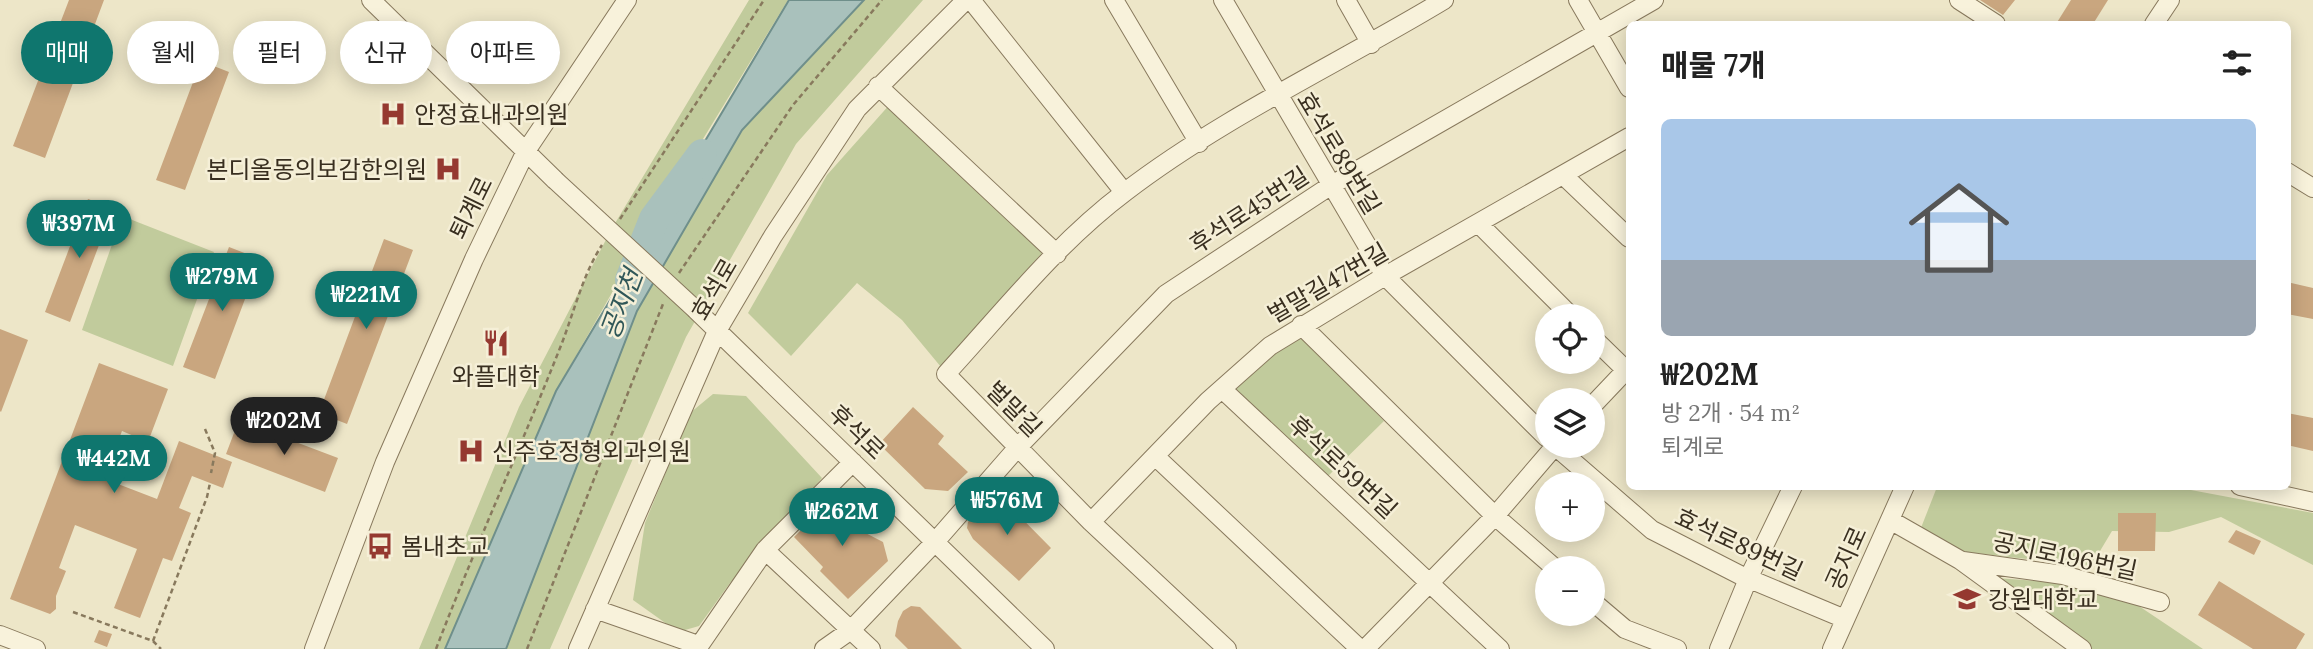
<!DOCTYPE html>
<html lang="ko">
<meta charset="utf-8">
<style>
:root{--surface:#fff;--page:#f6f6f6;--text:#222;--muted:#767676;--accent:#0f766e}
body{margin:0;font-family:Lora,"Noto Sans KR",serif;background:var(--page);color:var(--text);height:100vh;display:flex;flex-direction:column;font-size:26px;white-space:nowrap}
*{box-sizing:border-box;margin:0}
p{font-size:23px;color:var(--muted)}
.icon{flex:none;width:38px;height:38px;fill:none;stroke:currentColor;stroke-width:2;stroke-linecap:round;stroke-linejoin:round}
.map{position:relative;flex:1;overflow:hidden}
.drawer{position:absolute;left:1626px;top:21px;width:665px;height:469px;display:flex;flex-direction:column;background:var(--surface);border-radius:10px;box-shadow:0 4px 18px #0003}
.drawer>*{flex:none}
.guide{position:absolute;left:21px;top:21px;width:665px;height:63px;display:flex;gap:14px}
.fabs{position:absolute;left:1535px;top:304px;display:grid;gap:14px}
.fabs a{display:grid;place-items:center;width:70px;height:70px;border-radius:50%;background:var(--surface);box-shadow:0 4px 18px #0003;font-size:35px}
.price{position:absolute;translate:-50% -60px;padding:0 16px;border-radius:24px;background:var(--accent);color:#fff;font-size:23px;line-height:46px;filter:drop-shadow(0 2px 4px #0008)}
.price::after{content:'';position:absolute;left:50%;top:42px;width:21px;height:16px;margin-left:-10px;background:inherit;clip-path:polygon(0 0,100% 0,50% 100%)}
.price.active{background:#222;color:#fff}
ul{padding:0;list-style:none}
li{display:grid;align-content:center;gap:14px;height:371px;padding:0 35px}
li span{display:grid;place-items:center;height:217px;border-radius:10px;color:#555}
li>.icon{margin-inline-start:auto}
span .icon{width:126px;height:126px;fill:#fffc;stroke-width:1}
li b{font-size:30px}
h2{display:flex;justify-content:space-between;align-items:center;height:84px;padding:0 35px;font-size:30px}
.pill{padding:0 24px;border-radius:32px;background:var(--surface);box-shadow:0 4px 18px #0003;font-size:24px;line-height:63px}
.pill.active{background:var(--accent);color:#fff}
.map>svg:first-child{display:block}
</style>
<div class="map">
<svg width="2313" height="649" viewBox="0 0 2313 649">
<rect width="100%" height="100%" fill="#ede6c8"/>
<path fill="#c1cb9c" d="M749,0H788L654,219L556,391L445,649H419L519,407L611,230Z
M864,0H923L796,144L686,337L550,649H506L637,311L742,130Z
M891,103L1042,253L941,367L902,320L857,283L791,356L748,313L827,175Z
M122,216L214,252L173,366L82,330Z
M1299,334L1384,421L1326,478L1234,391L1266,356Z
M713,394L746,396L822,478L757,556L730,583L699,626L678,632L633,600L645,523L690,413Z
M1937,487H2175L2313,513V565L2221,517L2169,532L2112,531L2091,566L1939,549L1917,538Z
M1968,576L2109,586L2203,649H2072Z"/>
<path fill="#a9c1bc" stroke="#6f8f8b" stroke-width="2" d="M789,0H864L742,130L637,311L506,649H445L556,391Z"/>
<g fill="none" stroke-linecap="round" stroke-linejoin="round">
<path stroke="#a9c1bc" stroke-width="30" d="M630,280L654,219L702,154"/>
</g>
<path fill="#c9a67f" d="M69,0H104L45,158L13,146Z
M1980,0H2015L2003,15Z
M2071,0H2108L2093,24H2056Z
M201,61L229,72L185,190L156,180Z
M88,199L113,208L70,322L45,312Z
M384,239L413,250L347,424L319,413Z
M229,247L260,259L215,379L183,367Z
M2287,282L2313,288V319L2287,314Z
M0,329L28,340L1,412L0,411Z
M99,363L168,389L148,442L122,431L117,444L105,439L92,474L157,499L179,441L232,462L223,488L192,476L179,508L191,513L172,561L163,558L140,618L114,608L137,549L75,525L59,568L66,571L56,596V609L50,614L10,599Z
M913,407L944,436L938,444L968,472L948,491L925,489L879,444Z
M2287,413L2313,418V451L2287,445Z
M251,425L338,458L325,492L226,454L234,433L246,438Z
M995,491L1051,548L1019,581L973,539L967,528L968,522Z
M837,494L857,518L850,525L883,542L888,561L848,599L820,571L823,567L794,537Z
M2118,513H2156L2155,551H2118Z
M2236,530L2261,541L2254,555L2228,542Z
M2219,581L2305,634L2296,649H2253L2198,615Z
M911,606L920,607L962,649H908L895,636L898,621L903,611Z
M99,630L112,634L107,647L94,642Z"/>
<g fill="none" stroke-linecap="round" stroke-linejoin="round">
<g stroke="#88795d" stroke-width="20">
<path id="minor" d="M371,0L555,180
M971,0L1124,192
M1114,0L1199,143
M1223,0L1385,276L1547,438
M1346,0L1371,44
M1578,0L1629,88
M1959,0L1996,24
M2154,24L2170,0
M878,86L1057,254
M2287,172L2313,188
M1563,175L1629,238
M1478,223L1572,317
M696,310L1045,649
M1301,325L1495,516L1556,569
M1592,337L1629,373
M1222,389L1500,649
M1592,406L1629,367
M1555,446L1652,530L1740,575L1845,619
M1156,457L1360,649
M2240,486L2313,502
M1890,520L1960,560L2082,649
M1091,522L1208,401L1270,346L1385,276L1629,137
M765,550L871,649
M1963,561L2063,575L2160,602
M1592,601L1625,629L1677,649
M595,609L698,645
M0,635L36,649
M314,649L385,462L474,259L526,151L627,0
M578,649L717,331L773,236L857,109L966,0
M697,649L765,550L853,462
M824,649L851,630L935,542L1018,447L1166,294L1330,186L1654,0
M1227,649L1091,522L946,374C1003,312 1057,243 1125,192C1223,117 1338,64 1444,0
M1365,649L1495,516L1555,446
M1719,649L1748,579L1793,486
M1832,649L1905,486"/>
</g>
<path stroke="#88795d" stroke-width="2.5" stroke-dasharray="5 3.5" stroke-linecap="butt" d="M620,219L764,0
M679,273L793,105L882,0
M205,429L215,453L211,473
M73,612L153,641L207,497L210,483
M153,641L161,649
M436,649C475,547 520,449 560,348C574,313 582,276 602,245
M527,649L663,304"/>
<use href="#minor" stroke="#f8f2db" stroke-width="18"/>
<g stroke="#88795d" stroke-width="20" stroke-linecap="butt">
<path id="minor-bridge" d="M555,180L696,310"/>
</g>
<use href="#minor-bridge" stroke="#f8f2db" stroke-width="18"/>
</g>
<defs>
<g id="hospital-bare" transform="scale(2.1)"><path d="M-5-5h3v3.5h4V-5h3V5h-3V1.5h-4V5h-3Z" fill="#953930" stroke="#f5efd7" stroke-width="2.5" paint-order="stroke"/></g>
<g id="restaurant-bare" transform="scale(2.1)"><path d="M-5-6h1v4h1v-4h1v4h1v-4h1v5L-1.5 .5V6h-2V.5L-5-1ZM5-6V6H3V1.5H1.5Q1.5-4 5-6Z" fill="#953930" stroke="#f5efd7" stroke-width="2.5" paint-order="stroke"/></g>
<g id="bus-bare" transform="scale(2.1)"><path d="M-5-6H5V4H4V6H2V4H-2V6H-4V4H-5ZM-3.5-4V0h7V-4ZM-3.5 1.2v1.5H-2V1.2ZM2 1.2v1.5H3.5V1.2Z" fill="#953930" stroke="#f5efd7" stroke-width="2.5" paint-order="stroke"/></g>
<g id="university-bare" transform="scale(2.1)"><path d="M0-5L7-2L0 1L-7-2ZM-4 1L0 2.5L4 1V4Q0 6-4 4Z" fill="#953930" stroke="#f5efd7" stroke-width="2.5" paint-order="stroke"/></g>
</defs>
<g fill-rule="evenodd">
<use href="#hospital-bare" x="393" y="114"/>
<use href="#hospital-bare" x="448" y="169"/>
<use href="#restaurant-bare" x="496" y="343"/>
<use href="#hospital-bare" x="471" y="451"/>
<use href="#bus-bare" x="380" y="546"/>
<use href="#university-bare" x="1967" y="599"/>
</g>
<g text-anchor="middle" dominant-baseline="central" stroke-width="5" stroke-linejoin="round" paint-order="stroke">
<g font-size="24" fill="#392f20" stroke="#f5efd7" text-anchor="start">
<text x="414" y="114">안정효내과의원</text>
<text x="427" y="169" text-anchor="end">본디올동의보감한의원</text>
<text x="496" y="376" text-anchor="middle">와플대학</text>
<text x="492" y="451">신주호정형외과의원</text>
<text x="401" y="546">봄내초교</text>
<text x="1988" y="599">강원대학교</text>
</g>
<g font-size="24" fill="#392f20" stroke="#f5efd7">
<text transform="translate(1339 153) rotate(59)">효석로89번길</text>
<text transform="translate(471 208) rotate(-64)">퇴계로</text>
<text transform="translate(1249 210) rotate(-33)">후석로45번길</text>
<text transform="translate(1328 283) rotate(-30)">벌말길47번길</text>
<text transform="translate(714 289) rotate(-60)">효석로</text>
<text transform="translate(1014 409) rotate(45)">벌말길</text>
<text transform="translate(857 432) rotate(44)">후석로</text>
<text transform="translate(1343 467) rotate(43)">후석로59번길</text>
<text transform="translate(1739 544) rotate(25)">효석로89번길</text>
<text transform="translate(2065 556) rotate(12)">공지로196번길</text>
<text transform="translate(1846 558) rotate(-66)">공지로</text>
</g>
<g font-size="26" font-style="italic" fill="#305758" stroke="#f5efd7">
<text transform="translate(621 304) rotate(-69)">공지천</text>
</g>
</g>
</svg>
<div class="fabs">
<a><svg class="icon" aria-label="locate" viewBox="0 0 24 24"><circle cx="12" cy="12" r="6"/><path d="M12 2v4M12 18v4M2 12h4M18 12h4"/></svg></a>
<a><svg class="icon" aria-label="layers" viewBox="0 0 24 24"><path d="M12 4l9 5-9 5-9-5zM3 14l9 5 9-5"/></svg></a>
<a>+</a>
<a>−</a>
</div>
<b class="price" style="left:79px;top:260px">₩397M</b>
<b class="price" style="left:222px;top:313px">₩279M</b>
<b class="price" style="left:366px;top:331px">₩221M</b>
<b class="price active" style="left:284px;top:457px">₩202M</b>
<b class="price" style="left:114px;top:495px">₩442M</b>
<b class="price" style="left:1007px;top:537px">₩576M</b>
<b class="price" style="left:842px;top:548px">₩262M</b>
<div class="guide">
<a class="pill active">매매</a>
<a class="pill">월세</a>
<a class="pill">필터</a>
<a class="pill">신규</a>
<a class="pill">아파트</a>
</div>
<section class="drawer">
<h2>매물 7개<svg class="icon" aria-label="filters" viewBox="0 0 24 24"><path d="M4 7h16M4 17h16"/><circle cx="9" cy="7" r="2"/><circle cx="15" cy="17" r="2"/></svg></h2>
<ul>
<li><span style="background:linear-gradient(#a9c7e8 65%,#9aa5b1 0)"><svg class="icon" aria-label="home" viewBox="0 0 24 24"><path d="M3 11l9-7 9 7M6 9v11h12V9"/></svg></span><div><b>₩202M</b><p>방 2개 · 54 m²</p><p>퇴계로</p></div></li>
</ul>
</section>
</div>
